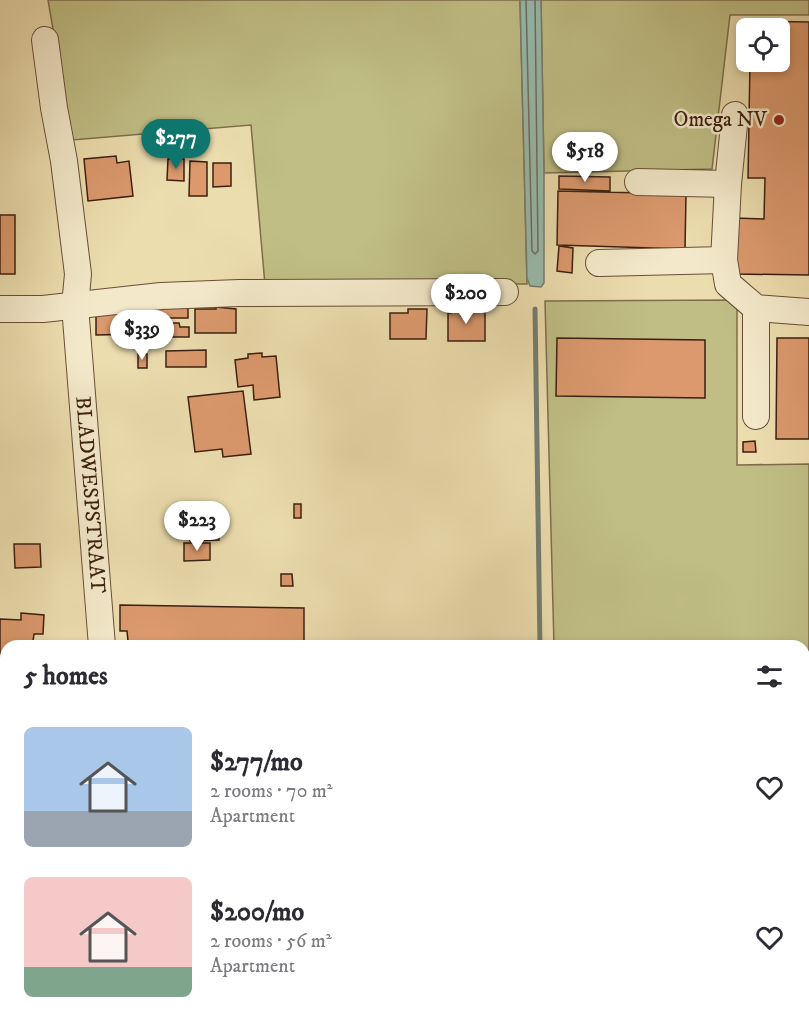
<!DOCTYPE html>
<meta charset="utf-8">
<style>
:root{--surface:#fff;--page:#f2f2f3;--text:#2b2b33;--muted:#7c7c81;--accent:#0f766e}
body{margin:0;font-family:"IM FELL DW Pica",serif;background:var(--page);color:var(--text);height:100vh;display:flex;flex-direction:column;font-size:22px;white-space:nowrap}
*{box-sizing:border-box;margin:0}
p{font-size:20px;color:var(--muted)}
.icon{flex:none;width:33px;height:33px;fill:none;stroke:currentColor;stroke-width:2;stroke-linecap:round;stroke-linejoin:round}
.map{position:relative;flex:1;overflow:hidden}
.details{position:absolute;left:0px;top:640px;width:810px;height:386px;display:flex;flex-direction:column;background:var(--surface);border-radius:18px 18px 0 0;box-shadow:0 3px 9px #0003}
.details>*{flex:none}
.controls{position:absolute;left:736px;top:18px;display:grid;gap:12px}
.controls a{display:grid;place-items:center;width:54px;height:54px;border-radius:9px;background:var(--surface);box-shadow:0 3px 9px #0003;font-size:30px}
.price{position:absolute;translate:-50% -51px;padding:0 14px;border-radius:21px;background:#fff;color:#222;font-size:20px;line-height:39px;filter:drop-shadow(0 2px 3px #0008)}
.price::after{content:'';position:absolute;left:50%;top:36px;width:18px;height:14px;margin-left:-9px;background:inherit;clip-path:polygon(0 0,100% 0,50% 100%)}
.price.active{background:var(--accent);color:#fff}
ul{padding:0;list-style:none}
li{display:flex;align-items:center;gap:18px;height:150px;padding:0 24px}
li span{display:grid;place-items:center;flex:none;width:168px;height:120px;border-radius:9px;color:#555}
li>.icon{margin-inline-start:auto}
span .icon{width:72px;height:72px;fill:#fffc;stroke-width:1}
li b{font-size:26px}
h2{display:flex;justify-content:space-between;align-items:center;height:72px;padding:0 24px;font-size:26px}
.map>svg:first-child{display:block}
</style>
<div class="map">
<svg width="809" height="1025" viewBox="0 0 809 1025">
<rect width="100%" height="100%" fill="#ecddae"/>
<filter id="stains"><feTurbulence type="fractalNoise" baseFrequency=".00333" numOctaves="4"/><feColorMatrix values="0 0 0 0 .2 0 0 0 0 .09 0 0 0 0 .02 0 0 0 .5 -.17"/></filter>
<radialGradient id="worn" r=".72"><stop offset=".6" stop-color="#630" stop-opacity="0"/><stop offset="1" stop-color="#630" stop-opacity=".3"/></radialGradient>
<path fill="#c0be85" stroke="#7e6e4a" stroke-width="1.5" d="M48,0H520L527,284L265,285L251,125L72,140Z
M541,0H809V15H730L712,169L544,173Z
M737,300V465L809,464V1025H558V1020H804V646H554L545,301Z
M116,1020H534V1025H116Z"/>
<path fill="#99bbae" stroke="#747d6f" stroke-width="1.5" d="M520,0H541L544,173V283L541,287L530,286L527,278Z"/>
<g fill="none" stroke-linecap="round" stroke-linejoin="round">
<path stroke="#6a6d5f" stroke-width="1.5" d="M526,0L532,251L535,254L538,251L535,0"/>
<path stroke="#747d6f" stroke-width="5" d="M535,309L540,646
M543,1020V1025"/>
</g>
<path fill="#db996d" stroke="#3c1f10" stroke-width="1.5" d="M750,21L809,22V275L734,274L735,218L764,219L765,178H748L750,62H780V28H750Z
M116,156L117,163L129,161L133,196L88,201L84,159Z
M168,159H184V181L167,180Z
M190,161L207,162V196H189Z
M213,163H231V186L213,187Z
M559,176L610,177V191L559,189Z
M558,191L686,194L685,249L557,245Z
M0,215H15V274H0Z
M559,246L573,248L572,273L557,271Z
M451,305H462L461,316H467V308L485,309V341H448V313H451Z
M145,306H188V318H145Z
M139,307L140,334L96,335V315Z
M216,307L236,309V333H195V309H216Z
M408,309H427L426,339H390V313H408Z
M145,323H179L180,327H189V337H145Z
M557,338L705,340V398L556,396Z
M777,338H809V439H776Z
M206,350V367H166V351Z
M262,353V357L276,356L280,397L254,400L253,385L238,387L235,360L248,358V354Z
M138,354H147V368H138Z
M243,391L251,454L223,457L222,449L195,452L188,397Z
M755,441L756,452H743V442Z
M294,504H301V518H294Z
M218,523L219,540L190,541L189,524Z
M184,543H210V560L184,561Z
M14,544H40L41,567L15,568Z
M281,574H292L293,586H281Z
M120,605L304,608V646H146V642L128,641L127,631H120Z
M21,613L44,615L43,634H34L33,641H36V646H6V655L0,654V619L21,620Z
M0,684L6,685V731H0Z
M0,746H6L5,830H0Z
M0,836H6V955H0Z"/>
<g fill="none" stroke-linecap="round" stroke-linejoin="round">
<g stroke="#684e38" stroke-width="28">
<g id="minor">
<path id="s1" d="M45,40L54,108L64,161L78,274L75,306L102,646"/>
<path d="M735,115L728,184L724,260L728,284L756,308L809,312"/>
<path d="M638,182L728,184"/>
<path d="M599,263L724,260"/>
<path d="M0,309H43L161,296L239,293L505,292"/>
<path d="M756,416V308"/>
<path d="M106,1025V1020"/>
</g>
</g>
<use href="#minor" stroke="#f3e9ca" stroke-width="26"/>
</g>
<circle fill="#8f2418" stroke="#f3e9ca" stroke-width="2" cx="779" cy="120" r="6"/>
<g text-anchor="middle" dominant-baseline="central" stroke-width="5" stroke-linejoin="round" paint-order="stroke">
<g font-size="21" fill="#3c1f10" stroke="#f3e9ca" text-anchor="end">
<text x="767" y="120">Omega NV</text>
</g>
<g font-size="21" fill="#3c1f10" stroke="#f3e9ca">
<text stroke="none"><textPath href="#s1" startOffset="458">BLADWESPSTRAAT</textPath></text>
</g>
</g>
<rect width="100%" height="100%" filter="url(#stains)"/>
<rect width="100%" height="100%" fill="url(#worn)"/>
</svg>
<div class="controls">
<a><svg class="icon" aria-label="locate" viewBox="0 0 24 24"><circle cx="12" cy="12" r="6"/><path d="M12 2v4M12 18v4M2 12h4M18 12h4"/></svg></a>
</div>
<b class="price active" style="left:176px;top:170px">$277</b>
<b class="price" style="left:585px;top:183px">$518</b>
<b class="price" style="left:466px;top:325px">$200</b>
<b class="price" style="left:142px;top:361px">$339</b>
<b class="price" style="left:197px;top:552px">$223</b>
<section class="details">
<h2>5 homes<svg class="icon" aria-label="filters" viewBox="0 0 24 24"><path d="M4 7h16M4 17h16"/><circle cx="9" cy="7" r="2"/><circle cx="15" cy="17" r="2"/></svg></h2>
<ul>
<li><span style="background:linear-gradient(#a9c7e8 70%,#9aa5b1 0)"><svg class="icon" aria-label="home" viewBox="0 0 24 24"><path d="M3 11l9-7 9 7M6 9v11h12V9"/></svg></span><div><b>$277/mo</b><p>2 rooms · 70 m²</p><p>Apartment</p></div><svg class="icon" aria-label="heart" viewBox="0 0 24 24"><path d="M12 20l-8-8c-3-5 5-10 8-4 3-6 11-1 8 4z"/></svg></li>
<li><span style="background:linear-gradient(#f6c9c9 75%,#7fa58c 0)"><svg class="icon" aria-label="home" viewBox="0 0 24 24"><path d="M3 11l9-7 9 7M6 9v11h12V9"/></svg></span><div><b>$200/mo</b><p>2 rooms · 56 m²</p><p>Apartment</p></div><svg class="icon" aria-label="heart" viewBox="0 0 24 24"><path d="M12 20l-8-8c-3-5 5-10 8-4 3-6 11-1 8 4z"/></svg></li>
</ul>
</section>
</div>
